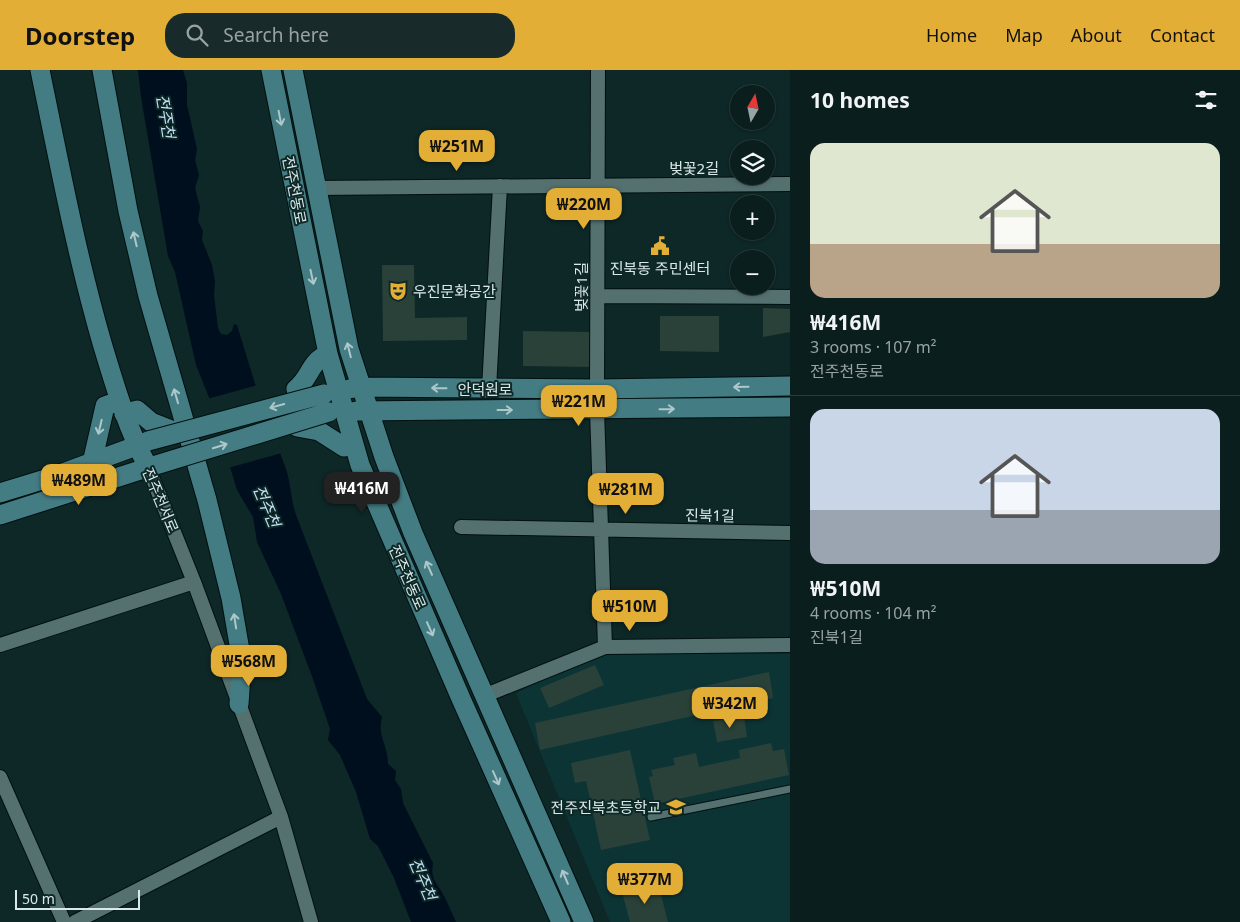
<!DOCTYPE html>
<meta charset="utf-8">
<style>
:root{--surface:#0a1e1d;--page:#182b2a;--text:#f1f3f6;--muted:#99a2a4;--line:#2a3c3b;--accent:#e3ae35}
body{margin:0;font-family:"Noto Sans","Noto Sans KR",sans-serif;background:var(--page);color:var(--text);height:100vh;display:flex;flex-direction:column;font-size:19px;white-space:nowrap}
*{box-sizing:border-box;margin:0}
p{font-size:16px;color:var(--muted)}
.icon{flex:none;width:28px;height:28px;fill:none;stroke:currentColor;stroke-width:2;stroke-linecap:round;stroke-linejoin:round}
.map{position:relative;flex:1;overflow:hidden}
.side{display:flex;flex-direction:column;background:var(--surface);width:450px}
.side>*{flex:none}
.needle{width:32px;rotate:9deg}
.controls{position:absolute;left:730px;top:15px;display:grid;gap:10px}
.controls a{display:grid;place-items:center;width:45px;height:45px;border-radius:50%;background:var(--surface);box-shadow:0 1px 4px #0004,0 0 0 1px var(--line);font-size:25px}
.scale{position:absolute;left:15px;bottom:12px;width:125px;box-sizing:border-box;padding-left:5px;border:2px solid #dae9e8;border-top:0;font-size:14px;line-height:18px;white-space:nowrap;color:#dae9e8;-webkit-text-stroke:4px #0d2827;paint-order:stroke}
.price{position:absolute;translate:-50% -42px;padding:0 11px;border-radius:10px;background:var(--accent);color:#111;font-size:16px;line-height:32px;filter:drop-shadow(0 1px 2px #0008)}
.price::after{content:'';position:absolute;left:50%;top:30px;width:15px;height:11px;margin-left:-8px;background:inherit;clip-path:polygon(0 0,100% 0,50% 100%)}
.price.active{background:#222;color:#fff}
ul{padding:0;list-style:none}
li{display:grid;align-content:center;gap:10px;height:265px;padding:0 20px}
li+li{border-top:1px solid var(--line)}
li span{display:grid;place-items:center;height:155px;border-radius:15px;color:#555}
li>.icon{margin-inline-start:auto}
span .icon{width:90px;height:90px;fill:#fffc;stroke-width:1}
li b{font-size:21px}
h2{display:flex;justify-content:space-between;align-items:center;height:60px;padding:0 20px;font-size:21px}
header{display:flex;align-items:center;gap:30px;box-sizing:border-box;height:70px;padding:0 25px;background:var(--accent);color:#111}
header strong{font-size:24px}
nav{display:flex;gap:28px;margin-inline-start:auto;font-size:18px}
.search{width:350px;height:45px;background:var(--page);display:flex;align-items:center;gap:12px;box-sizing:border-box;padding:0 18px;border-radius:20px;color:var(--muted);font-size:19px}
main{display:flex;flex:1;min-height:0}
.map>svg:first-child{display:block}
</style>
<header>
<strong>Doorstep</strong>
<div class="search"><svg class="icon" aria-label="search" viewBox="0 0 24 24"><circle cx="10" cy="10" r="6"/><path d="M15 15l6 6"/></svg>Search here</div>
<nav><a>Home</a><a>Map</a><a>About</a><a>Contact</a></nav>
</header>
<main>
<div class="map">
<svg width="790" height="852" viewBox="0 0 790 852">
<rect width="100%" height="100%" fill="#0d2827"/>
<path fill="#0d3434" d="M603,582L790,584V852H610L516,623Z"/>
<path fill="#000f1d" d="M138,0H183L187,13V35L197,79L195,90L199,105L195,118L200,137L198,151L203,161L202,170L212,195L215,211L214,225L218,258L221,264L227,265L232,261L234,254L237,255L256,317L287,402C291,417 291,430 296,445L367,629L382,647C377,667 388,674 388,694L396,701L395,710L401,719L403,733L433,793C430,810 437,813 444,826C448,833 452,844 456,852H411L394,808L378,776L370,769L356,722L340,685L328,670L330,659L313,609L281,524L257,472L253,447L237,420L210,330L196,295L175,202L168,186L141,27Z"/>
<path fill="#0d2827" d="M258,315L282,383L228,398L207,329Z"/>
<path fill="#294139" d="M382,195H414L415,248L467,247V270L383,271Z
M763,238L790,239V262L763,267Z
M660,246H719V282L660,281Z
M523,261L592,262V297L523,296Z
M595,595L604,615L549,638L540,618Z
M769,602L773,628L540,680L535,653Z
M744,646L747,667L717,672L713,651Z
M771,673L773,681L784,679L789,705L655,734L649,707L653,706L651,700L675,695L673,688L696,683L699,697L740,688L739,680Z
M630,680L650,770L601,780L586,711L575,713L571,693Z
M658,813L668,852H630L622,822Z"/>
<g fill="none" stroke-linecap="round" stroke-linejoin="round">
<g stroke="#001010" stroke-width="9">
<path id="lane" d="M651,747L790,719"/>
</g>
<g stroke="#001010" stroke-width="16">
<path id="street" d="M316,118L790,114
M598,226L790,227
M489,319L500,116
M597,319L598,0
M597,340L605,577
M148,397L194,512L281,747L311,852
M461,457L790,463
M0,575L194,512
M486,625L605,577L790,575
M0,707L64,852
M75,852L281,747"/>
</g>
<g stroke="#001010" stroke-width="21">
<path id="secondary" d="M40,0C59,92 76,183 102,273C115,316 127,358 148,397
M102,0L128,141L148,226L207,430L231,528L242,592L239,634
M271,0L328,284L360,395L462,631L561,852
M293,0L349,279L384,387L413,463L584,852
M349,319L360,317L597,319L790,316
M299,330L296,319C312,306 308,293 328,284
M356,341L790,337
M124,344L137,340L151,352L179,363
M297,352V357L319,361L344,377L353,374
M92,393L105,336L119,331
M0,423L52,407L147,372
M0,445L156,395"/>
</g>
<use href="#lane" stroke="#54706f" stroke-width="7"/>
<use href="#street" stroke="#54706f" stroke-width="14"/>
<use href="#secondary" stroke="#447c83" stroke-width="19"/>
<g stroke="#001010" stroke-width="21" stroke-linecap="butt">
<path id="secondary-bridge" d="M148,371L324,324
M156,395L329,342"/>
</g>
<use href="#secondary-bridge" stroke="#447c83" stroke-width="19"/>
</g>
<defs><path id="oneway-shaft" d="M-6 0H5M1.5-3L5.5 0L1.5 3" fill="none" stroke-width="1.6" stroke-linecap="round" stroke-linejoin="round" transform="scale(1.25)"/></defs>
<g stroke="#adc8ca">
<use href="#oneway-shaft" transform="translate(280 48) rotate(79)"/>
<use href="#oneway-shaft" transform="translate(135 169) rotate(-103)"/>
<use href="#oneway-shaft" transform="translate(312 207) rotate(78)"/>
<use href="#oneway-shaft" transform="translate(349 280) rotate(-104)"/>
<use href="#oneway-shaft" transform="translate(741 317) rotate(179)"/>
<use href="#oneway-shaft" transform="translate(439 318) rotate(-179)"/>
<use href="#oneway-shaft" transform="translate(176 326) rotate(-106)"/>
<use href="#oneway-shaft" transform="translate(277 336) rotate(165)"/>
<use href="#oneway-shaft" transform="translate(667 339) rotate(-1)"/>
<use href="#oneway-shaft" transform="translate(505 340)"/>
<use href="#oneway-shaft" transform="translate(100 357) rotate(103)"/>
<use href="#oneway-shaft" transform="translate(220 376) rotate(-17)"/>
<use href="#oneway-shaft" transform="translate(429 498) rotate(-114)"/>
<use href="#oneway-shaft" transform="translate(235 551) rotate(-99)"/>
<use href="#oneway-shaft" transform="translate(430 559) rotate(66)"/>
<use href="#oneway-shaft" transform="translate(496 708) rotate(66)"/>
<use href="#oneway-shaft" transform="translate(565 807) rotate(-113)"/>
</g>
<defs>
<g id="civic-bare" transform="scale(1.5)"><path d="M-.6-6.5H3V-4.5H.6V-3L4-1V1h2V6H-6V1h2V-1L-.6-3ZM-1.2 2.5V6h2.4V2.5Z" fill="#e3ae35" stroke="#0d2827" stroke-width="2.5" paint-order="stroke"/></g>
<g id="theatre-bare" transform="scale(1.5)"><path d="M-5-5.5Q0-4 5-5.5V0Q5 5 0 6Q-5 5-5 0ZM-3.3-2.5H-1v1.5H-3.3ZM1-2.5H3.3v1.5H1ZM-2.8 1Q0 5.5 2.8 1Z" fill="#e3ae35" stroke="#0d2827" stroke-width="2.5" paint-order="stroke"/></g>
<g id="school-bare" transform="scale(1.5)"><path d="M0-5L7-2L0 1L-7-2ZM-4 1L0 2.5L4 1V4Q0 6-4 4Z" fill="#e3ae35" stroke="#0d2827" stroke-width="2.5" paint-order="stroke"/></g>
</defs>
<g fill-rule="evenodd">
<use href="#civic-bare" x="660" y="176"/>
<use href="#theatre-bare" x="398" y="221"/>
<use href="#school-bare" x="676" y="737"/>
</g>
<g text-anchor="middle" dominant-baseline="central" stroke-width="4" stroke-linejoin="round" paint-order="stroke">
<g font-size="15" fill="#dae9e8" stroke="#0d2827">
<text x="694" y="98">벚꽃2길</text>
<text transform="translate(295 120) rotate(79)">전주천동로</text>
<text transform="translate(581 217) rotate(-90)">벚꽃1길</text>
<text x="485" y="319">안덕원로</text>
<text transform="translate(161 430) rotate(67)">전주천서로</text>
<text transform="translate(710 445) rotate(1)">진북1길</text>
<text transform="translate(408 507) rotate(66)">전주천동로</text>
</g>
<g font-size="15" fill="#dae9e8" stroke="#0d2827">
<text x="660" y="198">진북동 주민센터</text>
<text x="413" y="221" text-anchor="start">우진문화공간</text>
<text x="661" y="737" text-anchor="end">전주진북초등학교</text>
</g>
<g font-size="16" font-style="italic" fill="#c5e0f4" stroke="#0d2827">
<text transform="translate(166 46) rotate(81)">전주천</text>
<text transform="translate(267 436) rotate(67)">전주천</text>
<text transform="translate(423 809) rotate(67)">전주천</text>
</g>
</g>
</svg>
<div class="controls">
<a><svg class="needle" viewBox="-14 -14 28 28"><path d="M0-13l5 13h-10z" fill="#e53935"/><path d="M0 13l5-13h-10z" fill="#99a2a4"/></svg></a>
<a><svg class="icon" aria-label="layers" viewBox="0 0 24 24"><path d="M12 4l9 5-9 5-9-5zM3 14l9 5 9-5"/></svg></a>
<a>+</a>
<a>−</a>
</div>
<div class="scale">50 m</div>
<b class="price" style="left:457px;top:102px">₩251M</b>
<b class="price" style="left:584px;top:160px">₩220M</b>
<b class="price" style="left:579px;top:357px">₩221M</b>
<b class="price" style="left:79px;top:436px">₩489M</b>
<b class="price active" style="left:362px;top:444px">₩416M</b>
<b class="price" style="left:626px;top:445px">₩281M</b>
<b class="price" style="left:630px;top:562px">₩510M</b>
<b class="price" style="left:249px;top:617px">₩568M</b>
<b class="price" style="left:730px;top:659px">₩342M</b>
<b class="price" style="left:645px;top:835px">₩377M</b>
</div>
<section class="side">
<h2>10 homes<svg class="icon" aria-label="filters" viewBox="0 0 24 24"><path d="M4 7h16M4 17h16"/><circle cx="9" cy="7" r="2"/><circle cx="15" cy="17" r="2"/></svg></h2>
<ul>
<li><span style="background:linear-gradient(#dfe7d0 65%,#b9a48a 0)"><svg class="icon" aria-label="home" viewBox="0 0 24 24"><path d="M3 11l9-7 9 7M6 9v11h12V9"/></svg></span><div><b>₩416M</b><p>3 rooms · 107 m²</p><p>전주천동로</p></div></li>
<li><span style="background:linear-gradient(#c9d6e8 65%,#9aa5b1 0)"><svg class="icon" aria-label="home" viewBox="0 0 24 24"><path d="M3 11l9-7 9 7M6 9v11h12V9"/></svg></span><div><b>₩510M</b><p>4 rooms · 104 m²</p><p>진북1길</p></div></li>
</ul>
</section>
</main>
